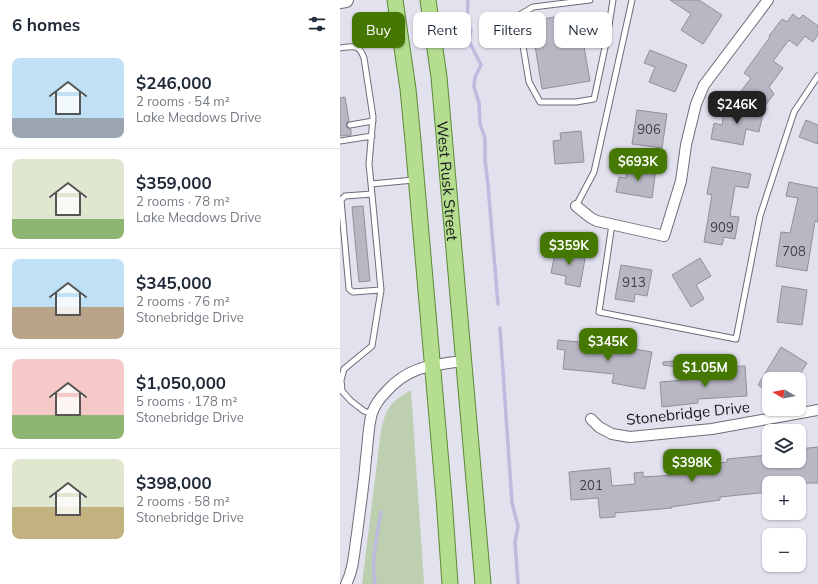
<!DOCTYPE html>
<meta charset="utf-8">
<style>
:root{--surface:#fff;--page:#f6f6f7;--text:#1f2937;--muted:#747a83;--line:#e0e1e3;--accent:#457803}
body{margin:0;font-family:Mulish,sans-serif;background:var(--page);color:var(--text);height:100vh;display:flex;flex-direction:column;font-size:15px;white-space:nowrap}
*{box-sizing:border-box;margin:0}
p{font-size:13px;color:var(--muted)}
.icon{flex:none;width:22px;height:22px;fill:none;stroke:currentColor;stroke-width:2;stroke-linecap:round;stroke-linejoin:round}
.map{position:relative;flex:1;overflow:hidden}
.sheet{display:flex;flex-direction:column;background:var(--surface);width:340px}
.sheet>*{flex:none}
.hud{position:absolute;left:12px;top:12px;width:380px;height:36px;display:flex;gap:8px}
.needle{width:26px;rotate:279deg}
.controls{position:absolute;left:422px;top:372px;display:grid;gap:8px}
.controls a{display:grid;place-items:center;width:44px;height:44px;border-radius:8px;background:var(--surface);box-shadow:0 1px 3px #0004;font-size:20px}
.price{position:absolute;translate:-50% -34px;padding:0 9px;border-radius:8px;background:var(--accent);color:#fff;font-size:13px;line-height:26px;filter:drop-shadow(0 1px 2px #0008)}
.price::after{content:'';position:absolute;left:50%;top:24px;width:12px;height:9px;margin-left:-6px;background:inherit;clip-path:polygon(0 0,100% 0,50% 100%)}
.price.on{background:#222;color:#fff}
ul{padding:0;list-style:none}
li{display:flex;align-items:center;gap:12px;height:100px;padding:0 12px}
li+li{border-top:1px solid var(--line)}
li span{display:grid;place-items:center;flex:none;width:112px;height:80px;border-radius:8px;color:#555}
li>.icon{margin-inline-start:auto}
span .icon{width:48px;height:48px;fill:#fffc;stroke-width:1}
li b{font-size:17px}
h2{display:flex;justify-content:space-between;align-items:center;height:48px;padding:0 12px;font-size:17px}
.chip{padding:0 14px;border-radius:8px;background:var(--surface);box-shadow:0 1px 3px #0004;font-size:14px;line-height:36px}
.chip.on{background:var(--accent);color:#fff}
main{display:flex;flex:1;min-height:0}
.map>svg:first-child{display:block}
</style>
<main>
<section class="sheet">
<h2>6 homes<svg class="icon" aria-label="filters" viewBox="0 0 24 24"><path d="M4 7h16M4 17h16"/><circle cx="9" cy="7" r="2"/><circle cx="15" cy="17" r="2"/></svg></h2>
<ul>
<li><span style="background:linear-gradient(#bfe0f5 75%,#9aa5b1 0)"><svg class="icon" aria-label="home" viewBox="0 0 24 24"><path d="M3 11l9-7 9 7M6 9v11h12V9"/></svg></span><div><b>$246,000</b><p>2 rooms · 54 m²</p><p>Lake Meadows Drive</p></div></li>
<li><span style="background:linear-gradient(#dfe7d0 75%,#8fb573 0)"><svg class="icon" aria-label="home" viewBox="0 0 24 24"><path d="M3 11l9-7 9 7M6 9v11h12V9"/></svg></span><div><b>$359,000</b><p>2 rooms · 78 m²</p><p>Lake Meadows Drive</p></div></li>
<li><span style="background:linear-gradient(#bfe0f5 60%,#b9a48a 0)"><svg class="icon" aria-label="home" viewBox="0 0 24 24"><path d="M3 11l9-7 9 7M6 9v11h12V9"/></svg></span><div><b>$345,000</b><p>2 rooms · 76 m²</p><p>Stonebridge Drive</p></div></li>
<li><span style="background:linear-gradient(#f6c9c9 70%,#8fb573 0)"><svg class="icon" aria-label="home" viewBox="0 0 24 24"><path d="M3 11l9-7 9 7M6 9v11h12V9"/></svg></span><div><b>$1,050,000</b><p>5 rooms · 178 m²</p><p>Stonebridge Drive</p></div></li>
<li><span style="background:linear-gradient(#dfe7d0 60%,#c2b280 0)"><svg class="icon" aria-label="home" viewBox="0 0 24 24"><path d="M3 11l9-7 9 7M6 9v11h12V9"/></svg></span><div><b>$398,000</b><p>2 rooms · 58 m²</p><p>Stonebridge Drive</p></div></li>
</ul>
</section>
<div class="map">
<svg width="478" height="584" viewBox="0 0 478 584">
<rect width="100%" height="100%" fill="#e2e1ee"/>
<path fill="#bdceb1" d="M71,390L84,584H22L41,431C46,407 50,403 71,390Z"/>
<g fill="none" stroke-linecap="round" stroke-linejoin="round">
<path stroke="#bebbdf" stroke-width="3.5" d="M128,0L127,22L131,30L129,41L141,65L135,77L134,87L139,103L140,124L145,138V160L148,185L158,304
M160,328L172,503L178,526L175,542L178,584
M35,584C31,560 37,536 41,512"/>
</g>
<path fill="#b8b7c4" stroke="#908f9c" d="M330,0H359L382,15L363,44L341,30L351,14Z
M238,13L250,81L202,89L191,21Z
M453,14L459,19L463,15L478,26V35L473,42L465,36L457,46L449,40L433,61L443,68L429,87L434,94L424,107L401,91L411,78L404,73L430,37L429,36L442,19L447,22Z
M310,50L347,65L335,92L309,82L315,67L304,63Z
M5,97L9,121L7,122L6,125L7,128L11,129V135L0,136V98Z
M385,105L423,113L419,132L406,129L403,145L371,139L374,123L382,125Z
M297,110L327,114L322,148L292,144Z
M466,120L478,125V144L459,137Z
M241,131L244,162L215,164L213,141L221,140L220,133Z
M288,164L316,169L312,198L276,192L279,177L286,178Z
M372,167L411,174L408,188L395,186L390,216L399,217L395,239L384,237L382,245L364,242L372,195L367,194Z
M449,182L478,188V222L475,221L467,271L436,266L441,232L450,233L458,198L446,196Z
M23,206L30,281L19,282L12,207Z
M216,248L246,253L240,287L225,284L226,276L211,273Z
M360,258L371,276L356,285L364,299L351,307L332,275Z
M281,265L312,270L307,296L295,294L294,302L275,299Z
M442,286L467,290L462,325L437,322Z
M218,340L270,345L312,352L305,389L272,383L274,374L223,369L225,350L217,349Z
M441,347L467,363L457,379H429V392L418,385Z
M354,359L355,370L323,365V362Z
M405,366L407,396L358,399V403L322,407L320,382L381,377V367Z
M478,447V483H429V492L380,497V500L331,507L332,508L275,513V517L260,518L258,498L231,500L229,472L270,468L272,486L295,484L294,473L303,472V477L333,475L332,469L387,462V459L429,455V461H459V449Z"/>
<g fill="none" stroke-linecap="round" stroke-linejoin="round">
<g stroke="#6d6c77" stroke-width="7">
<path id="service" d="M250,0L193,7L178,16L189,82L200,102H236L254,99L267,38L273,0
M0,48C13,46 19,44 24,58L33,117L29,164L31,184L74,180
M10,125L33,121
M0,141L32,136
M31,184L41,290L32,346L4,369L1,380L2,391L11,401L24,411L32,414
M32,194L5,196L1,200L9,289L13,292L41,290
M236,206L254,172L292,0
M272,224L259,312L396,339L420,216L454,112L478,76"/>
</g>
<g stroke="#6d6c77" stroke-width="12">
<path id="minor" d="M236,206L251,218L257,221L324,236L341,181L346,145L356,104L364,85L428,0
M251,419L259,427L272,434L290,437L372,429L478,410
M6,584C14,569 14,551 17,534C20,509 24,484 26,458C28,444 28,426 32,413C35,405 39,399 45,393C68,366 92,365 124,361"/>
</g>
<g stroke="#6d6c77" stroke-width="16">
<path id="secondary" d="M0,1L6,0"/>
</g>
<g stroke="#5d8936" stroke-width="17">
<g id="primary">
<path d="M55,0L68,89L73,141L104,498L110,584"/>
<path id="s1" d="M88,0L99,77L143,584"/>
</g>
</g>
<use href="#service" stroke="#fff" stroke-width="5"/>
<use href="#minor" stroke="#fff" stroke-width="10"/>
<use href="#secondary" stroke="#fff" stroke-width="14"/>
<use href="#primary" stroke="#b5dd8f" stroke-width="15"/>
</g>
<g text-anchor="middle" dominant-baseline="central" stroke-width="4" stroke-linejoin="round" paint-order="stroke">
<g font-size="13" fill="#3e3e44">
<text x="309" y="129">906</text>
<text x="382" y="227">909</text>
<text x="454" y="251">708</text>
<text x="294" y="282">913</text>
<text x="251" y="485">201</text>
</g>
<g font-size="15" fill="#16161a" stroke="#e2e1ee">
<text stroke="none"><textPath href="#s1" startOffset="182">West Rusk Street</textPath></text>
<text transform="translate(348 413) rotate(-6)">Stonebridge Drive</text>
</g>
</g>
</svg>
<div class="controls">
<a><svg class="needle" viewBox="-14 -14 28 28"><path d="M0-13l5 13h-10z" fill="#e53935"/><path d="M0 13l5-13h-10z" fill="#747a83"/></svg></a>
<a><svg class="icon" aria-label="layers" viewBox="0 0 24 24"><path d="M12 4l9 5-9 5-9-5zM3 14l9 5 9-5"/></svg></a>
<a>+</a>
<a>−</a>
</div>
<b class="price on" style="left:397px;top:125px">$246K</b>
<b class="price" style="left:298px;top:182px">$693K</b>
<b class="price" style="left:229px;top:266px">$359K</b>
<b class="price" style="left:268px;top:362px">$345K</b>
<b class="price" style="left:365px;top:388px">$1.05M</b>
<b class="price" style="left:352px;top:483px">$398K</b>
<div class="hud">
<a class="chip on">Buy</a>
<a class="chip">Rent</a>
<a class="chip">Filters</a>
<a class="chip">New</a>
</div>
</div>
</main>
